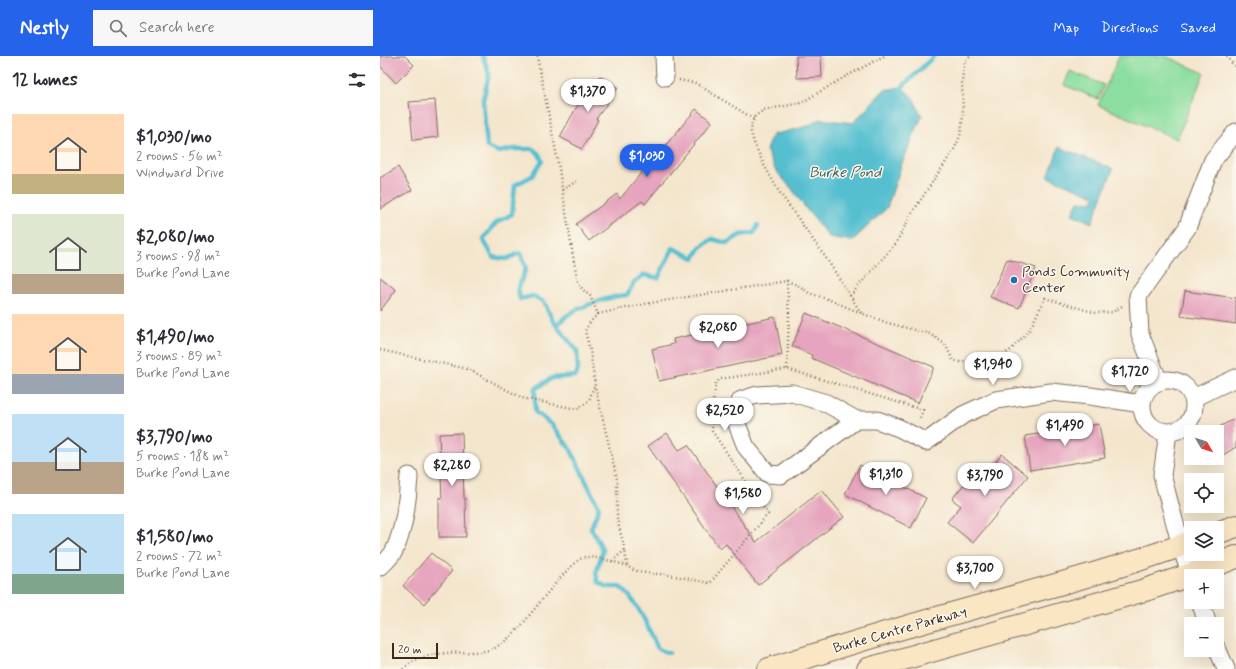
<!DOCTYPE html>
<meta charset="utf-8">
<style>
:root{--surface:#fff;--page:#f7f7f7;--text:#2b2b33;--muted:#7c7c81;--accent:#2563eb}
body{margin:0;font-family:Mynerve,sans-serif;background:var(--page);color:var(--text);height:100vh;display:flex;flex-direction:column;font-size:15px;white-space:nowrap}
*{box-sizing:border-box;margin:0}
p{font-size:13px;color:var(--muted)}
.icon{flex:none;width:22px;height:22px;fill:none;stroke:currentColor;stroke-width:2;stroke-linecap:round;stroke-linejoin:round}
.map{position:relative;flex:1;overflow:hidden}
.panel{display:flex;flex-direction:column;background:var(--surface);width:380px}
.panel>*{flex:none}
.needle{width:26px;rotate:129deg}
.tools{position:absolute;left:804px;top:369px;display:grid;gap:8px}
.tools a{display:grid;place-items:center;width:40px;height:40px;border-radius:0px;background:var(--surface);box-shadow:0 4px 16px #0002;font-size:20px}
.scale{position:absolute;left:12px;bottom:10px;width:46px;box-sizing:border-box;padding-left:4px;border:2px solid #3b2a1e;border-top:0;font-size:11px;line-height:14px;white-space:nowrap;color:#3b2a1e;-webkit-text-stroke:3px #fbf7ec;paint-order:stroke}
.price{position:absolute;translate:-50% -34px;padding:0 9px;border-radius:14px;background:#fff;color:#222;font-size:13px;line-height:26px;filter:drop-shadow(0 1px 2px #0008)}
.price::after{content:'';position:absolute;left:50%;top:24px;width:12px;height:9px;margin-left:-6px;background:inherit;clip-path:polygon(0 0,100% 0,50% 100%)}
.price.selected{background:var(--accent);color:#fff}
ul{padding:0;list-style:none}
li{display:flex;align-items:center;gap:12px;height:100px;padding:0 12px}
li span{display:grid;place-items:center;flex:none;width:112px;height:80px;border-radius:0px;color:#555}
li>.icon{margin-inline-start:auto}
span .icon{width:48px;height:48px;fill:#fffc;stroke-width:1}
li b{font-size:17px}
h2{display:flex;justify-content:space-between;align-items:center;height:48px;padding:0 12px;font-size:17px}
header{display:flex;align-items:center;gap:24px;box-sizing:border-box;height:56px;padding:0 20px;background:var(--accent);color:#fff}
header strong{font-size:19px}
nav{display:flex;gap:22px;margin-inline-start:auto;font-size:14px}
.search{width:280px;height:36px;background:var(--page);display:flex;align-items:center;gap:10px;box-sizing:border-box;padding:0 14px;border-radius:0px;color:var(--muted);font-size:15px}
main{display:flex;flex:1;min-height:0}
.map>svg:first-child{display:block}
</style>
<header>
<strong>Nestly</strong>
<div class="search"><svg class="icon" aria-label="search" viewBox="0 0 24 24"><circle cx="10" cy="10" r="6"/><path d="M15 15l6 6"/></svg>Search here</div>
<nav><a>Map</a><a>Directions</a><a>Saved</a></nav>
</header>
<main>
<section class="panel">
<h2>12 homes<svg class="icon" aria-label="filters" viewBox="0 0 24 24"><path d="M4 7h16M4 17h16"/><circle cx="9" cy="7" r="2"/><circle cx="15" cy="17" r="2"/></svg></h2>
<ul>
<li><span style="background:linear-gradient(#ffd9b3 75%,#c2b280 0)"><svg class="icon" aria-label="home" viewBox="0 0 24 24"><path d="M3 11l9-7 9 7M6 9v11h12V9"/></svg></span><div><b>$1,030/mo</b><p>2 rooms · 56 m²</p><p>Windward Drive</p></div></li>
<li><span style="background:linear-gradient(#dfe7d0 75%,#b9a48a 0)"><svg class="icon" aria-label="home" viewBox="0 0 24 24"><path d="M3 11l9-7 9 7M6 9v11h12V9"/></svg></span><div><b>$2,080/mo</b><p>3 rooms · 98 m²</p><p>Burke Pond Lane</p></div></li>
<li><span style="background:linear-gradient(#ffd9b3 75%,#9aa5b1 0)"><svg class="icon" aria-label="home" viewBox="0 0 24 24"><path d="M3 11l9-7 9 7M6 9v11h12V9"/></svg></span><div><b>$1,490/mo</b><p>3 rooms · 89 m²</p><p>Burke Pond Lane</p></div></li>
<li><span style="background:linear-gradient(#bfe0f5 60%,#b9a48a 0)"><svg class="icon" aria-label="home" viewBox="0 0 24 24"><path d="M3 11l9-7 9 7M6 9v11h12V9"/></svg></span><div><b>$3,790/mo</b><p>5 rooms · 188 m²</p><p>Burke Pond Lane</p></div></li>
<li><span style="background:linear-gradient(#bfe0f5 75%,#7fa58c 0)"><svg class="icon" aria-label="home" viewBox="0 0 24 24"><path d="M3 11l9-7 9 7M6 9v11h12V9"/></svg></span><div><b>$1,580/mo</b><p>2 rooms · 72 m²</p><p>Burke Pond Lane</p></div></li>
</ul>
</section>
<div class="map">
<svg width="856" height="613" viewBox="0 0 856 613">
<rect width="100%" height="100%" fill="#fbf7ec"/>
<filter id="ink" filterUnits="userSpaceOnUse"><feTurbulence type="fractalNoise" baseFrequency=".025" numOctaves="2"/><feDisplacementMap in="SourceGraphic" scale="8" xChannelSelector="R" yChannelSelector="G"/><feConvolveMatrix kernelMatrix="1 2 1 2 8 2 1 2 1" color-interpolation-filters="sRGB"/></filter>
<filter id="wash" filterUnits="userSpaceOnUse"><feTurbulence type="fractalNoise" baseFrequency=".012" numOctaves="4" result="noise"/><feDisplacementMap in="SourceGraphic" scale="16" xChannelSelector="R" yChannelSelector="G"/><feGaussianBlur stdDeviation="0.9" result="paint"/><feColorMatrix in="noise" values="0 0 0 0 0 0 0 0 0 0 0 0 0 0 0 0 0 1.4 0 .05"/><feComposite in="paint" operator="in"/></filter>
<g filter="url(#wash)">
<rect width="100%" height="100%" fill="#f4e6cd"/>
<path fill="#8bde9f" stroke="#63845e" d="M739,0H785L824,17L797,83L718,49Z
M690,15L724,29L718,43L684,29Z"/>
<path fill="#55bfd0" stroke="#487477" d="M522,31L533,42L542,60L522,107L507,152L472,185L449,181L427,154L412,133L396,115L386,94L392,79L428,70L441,63L473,67L504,34Z
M679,91L733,113L712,167L692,158L698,145L713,146L715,140L668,121Z"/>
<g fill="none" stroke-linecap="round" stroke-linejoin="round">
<path stroke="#55bfd0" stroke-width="4.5" d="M103,0L109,18L103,45L107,91L119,96L132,93H153L159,98L162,105L152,120L135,129L132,158L116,167L103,183L113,201L126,203L140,197L146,212L138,233L140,243L153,240L164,246L173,265L197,295L198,312L196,320L172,322L155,333V356L172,369L191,394L219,452L211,472L223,494L216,517L218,526L227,531H240C259,546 268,572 278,593L289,597
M522,31L554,0
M177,269C181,266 184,261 189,258C199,251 234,239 247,239L254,226L264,219L278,222L293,192L314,202L320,192L332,183L347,187L360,179L374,177L378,169"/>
</g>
<g id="blocks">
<path fill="#e6a4be" d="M0,0H25L34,9L16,27L0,10Z
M416,0H441L442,21L417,22Z
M220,20L238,32L216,63L218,64L202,93L180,81L196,52Z
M55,44L58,81L33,84L29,46Z
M316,53L332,66L265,148L262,145L209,185L196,168L237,138L240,143L265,112L266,113Z
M18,111L32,134L0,153V122Z
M627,203L656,212L639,252L610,241Z
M0,221L16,234L0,255Z
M805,235L856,242V268L801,260Z
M426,257L554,311L538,347L431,302L432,299L412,290Z
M395,261L402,299L279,325L272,293L294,288L293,283Z
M856,362V391L843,399L837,389V372Z
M719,368L725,402L650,414L645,380Z
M82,377L84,442H85L86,481H59V442H62L59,378Z
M287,377L299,394L308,389L376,486L442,434L464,461L378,529L346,488L340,493L268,390Z
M622,398L648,420L593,487L567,466L581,450L572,443L594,416L602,422Z
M480,409L546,442L531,472L465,438Z
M51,497L72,515L44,548L23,530Z"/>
</g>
</g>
<g filter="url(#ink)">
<use href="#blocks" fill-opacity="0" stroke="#7c6c5b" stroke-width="1"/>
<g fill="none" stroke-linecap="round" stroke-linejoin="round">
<g stroke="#7c6c5b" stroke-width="19">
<path id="street" d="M284,0L285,21
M762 350a26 26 0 1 1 52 0a26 26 0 1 1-52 0Z
M779,326L760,278L758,240L807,172L833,104L856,76
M813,342L856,322
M476,364L401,419L388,418L366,391L353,358L361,344L377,339L412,337L446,347L476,364H497L519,372L546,386L583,359L616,344L671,336L710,340L762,348
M788,377L782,419L801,490L811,521
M0,511C5,506 11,501 14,495C24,475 28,442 29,420
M820,546L828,568
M837,592L846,613"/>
</g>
<g stroke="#7c6c5b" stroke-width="24">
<path id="secondary" d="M837,477L856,470
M389,613C435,599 480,584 526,571C621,543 718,520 811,486
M488,613L765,534L810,519L856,501"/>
</g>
<path stroke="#7c6c5b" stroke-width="2.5" stroke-dasharray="1 3" stroke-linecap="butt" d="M157,0L177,101L194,206L198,225L202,233L210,240L218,258L210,266L205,275L210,294L215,330L237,423V463L245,494L247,510C258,519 276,517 289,519C303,521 316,525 330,527L388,458L332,375L333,346L336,327L340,323L407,313L543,354L539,364
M504,0L463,22L421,47L384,54L375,60L372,67L371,76L374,87L384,109L398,134L448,205L481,257L508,267L550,278L565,288L573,304L579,306L624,298L631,294L650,273L665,242L716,257L733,256L742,250
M847,0L856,13
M299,24L315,27L374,63
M182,134L197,125
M470,240L516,187L532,157L575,92L581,77L583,59L582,24L585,5L591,0
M218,258L264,248L407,225
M0,294L88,313L142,342L197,353L209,345L214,330
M407,313L409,260L407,225L420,230L429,237L450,244L481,257
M232,505L245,494
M23,613C42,595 70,597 95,596C103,595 112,595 118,590C126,585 133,578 139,572C151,559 191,503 205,501C217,501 236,506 247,510"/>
<use href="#street" stroke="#fff" stroke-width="17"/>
<use href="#secondary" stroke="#fbe6c3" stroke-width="22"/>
</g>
</g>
<circle fill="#1f6fb2" stroke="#fbf7ec" stroke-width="1.5" cx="634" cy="224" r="4"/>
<g text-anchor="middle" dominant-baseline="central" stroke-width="3" stroke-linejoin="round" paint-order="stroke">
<g font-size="14" fill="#3b2a1e" stroke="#fbf7ec" text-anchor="start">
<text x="642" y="216">Ponds Community<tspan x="642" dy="16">Center</tspan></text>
</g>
<g font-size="14" fill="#3b2a1e" stroke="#fbf7ec">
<text transform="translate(520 574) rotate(-16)">Burke Centre Parkway</text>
</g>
<g font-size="15" font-style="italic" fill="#445e5c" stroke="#fbf7ec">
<text x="465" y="117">Burke Pond</text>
</g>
</g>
</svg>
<div class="tools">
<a><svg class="needle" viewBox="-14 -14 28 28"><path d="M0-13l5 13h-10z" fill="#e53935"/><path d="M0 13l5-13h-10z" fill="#7c7c81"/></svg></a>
<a><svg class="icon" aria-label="locate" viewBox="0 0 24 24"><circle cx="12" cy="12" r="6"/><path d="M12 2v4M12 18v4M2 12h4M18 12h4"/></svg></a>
<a><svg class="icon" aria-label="layers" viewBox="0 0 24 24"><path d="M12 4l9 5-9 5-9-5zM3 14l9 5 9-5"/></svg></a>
<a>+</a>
<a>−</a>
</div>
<div class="scale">20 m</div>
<b class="price" style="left:208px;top:57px">$1,370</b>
<b class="price selected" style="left:267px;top:122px">$1,030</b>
<b class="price" style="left:338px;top:293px">$2,080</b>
<b class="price" style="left:613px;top:330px">$1,940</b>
<b class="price" style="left:750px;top:337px">$1,720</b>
<b class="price" style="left:345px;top:376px">$2,520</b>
<b class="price" style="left:685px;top:391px">$1,490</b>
<b class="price" style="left:72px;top:431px">$2,280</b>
<b class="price" style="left:506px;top:440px">$1,310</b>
<b class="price" style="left:605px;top:441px">$3,790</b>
<b class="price" style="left:363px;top:459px">$1,580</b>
<b class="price" style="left:595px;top:534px">$3,700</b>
</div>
</main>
